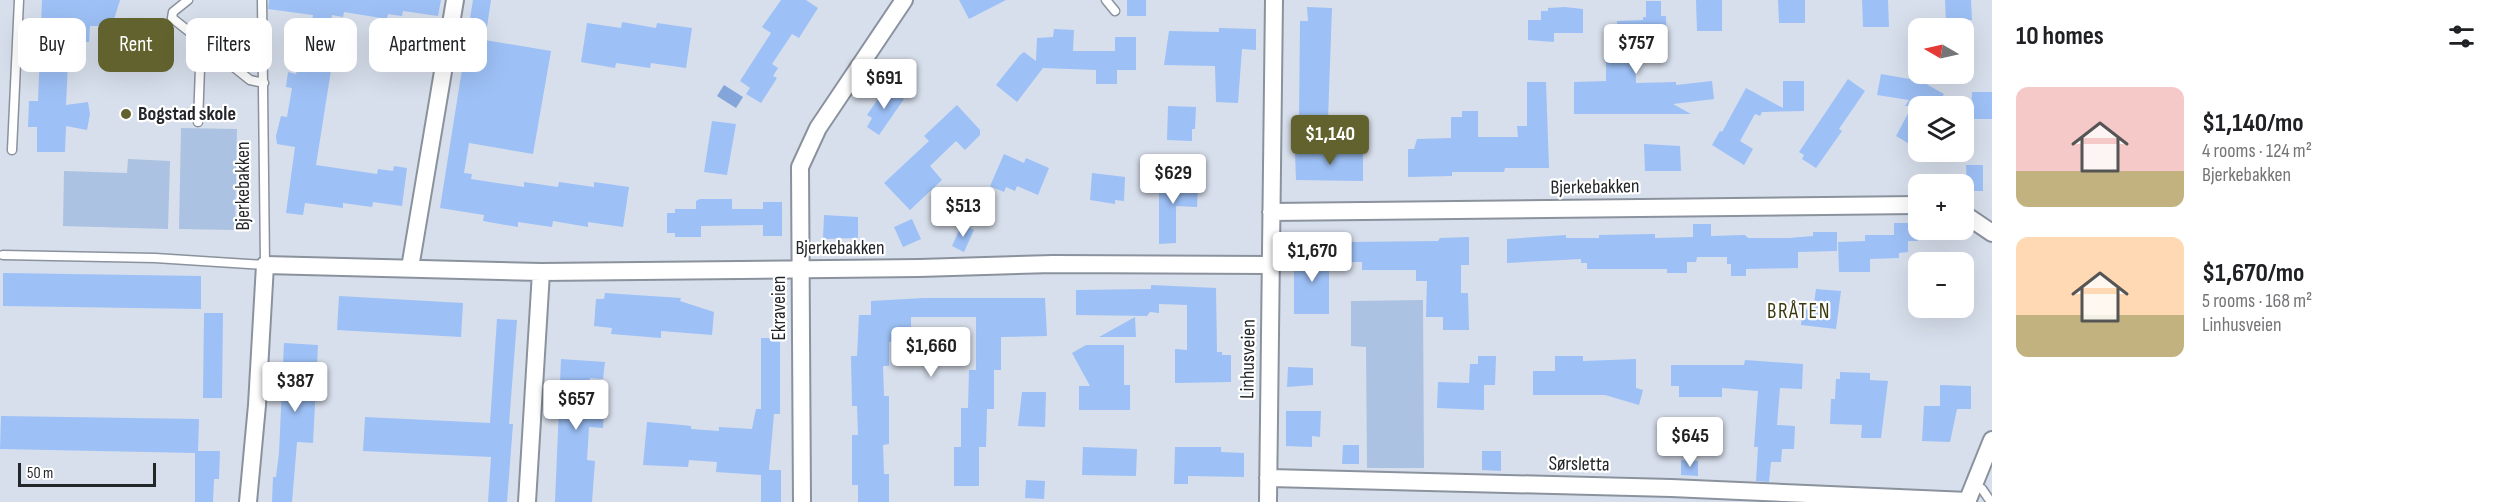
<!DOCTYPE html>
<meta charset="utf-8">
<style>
:root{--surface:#fff;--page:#f2f2f2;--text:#202124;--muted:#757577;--accent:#62622f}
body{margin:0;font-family:"Sofia Sans Condensed",sans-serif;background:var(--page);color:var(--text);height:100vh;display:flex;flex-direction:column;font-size:22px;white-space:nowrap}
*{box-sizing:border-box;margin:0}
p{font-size:20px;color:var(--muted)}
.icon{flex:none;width:33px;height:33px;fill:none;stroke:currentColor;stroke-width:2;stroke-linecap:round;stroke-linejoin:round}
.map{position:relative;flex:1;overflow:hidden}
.panel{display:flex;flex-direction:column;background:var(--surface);width:510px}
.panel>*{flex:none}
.guide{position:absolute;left:18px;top:18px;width:570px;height:54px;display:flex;gap:12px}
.needle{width:39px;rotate:279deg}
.tools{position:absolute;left:1908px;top:18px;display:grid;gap:12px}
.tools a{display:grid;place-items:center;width:66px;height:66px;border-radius:12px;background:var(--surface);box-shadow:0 6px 24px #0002;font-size:30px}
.scale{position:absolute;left:18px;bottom:15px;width:138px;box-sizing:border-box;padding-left:6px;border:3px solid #23262a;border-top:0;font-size:16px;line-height:21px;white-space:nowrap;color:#23262a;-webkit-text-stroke:4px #fff;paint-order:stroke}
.price{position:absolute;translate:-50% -51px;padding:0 14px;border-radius:6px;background:#fff;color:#222;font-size:20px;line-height:39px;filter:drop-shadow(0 2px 3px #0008)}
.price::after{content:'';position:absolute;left:50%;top:36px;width:18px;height:14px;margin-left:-9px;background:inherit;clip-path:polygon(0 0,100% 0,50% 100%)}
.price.current{background:var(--accent);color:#fff}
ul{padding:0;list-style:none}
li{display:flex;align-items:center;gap:18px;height:150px;padding:0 24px}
li span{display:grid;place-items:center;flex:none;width:168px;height:120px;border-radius:12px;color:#555}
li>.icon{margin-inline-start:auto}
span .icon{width:72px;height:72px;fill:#fffc;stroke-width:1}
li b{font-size:26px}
h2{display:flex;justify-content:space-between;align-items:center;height:72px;padding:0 24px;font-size:26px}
.pill{padding:0 21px;border-radius:12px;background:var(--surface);box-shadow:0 6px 24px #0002;font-size:21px;line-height:54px}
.pill.current{background:var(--accent);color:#fff}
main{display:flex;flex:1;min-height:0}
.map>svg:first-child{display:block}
</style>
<main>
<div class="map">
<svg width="1992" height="502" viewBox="0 0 1992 502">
<rect width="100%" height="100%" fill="#d7dfec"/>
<path fill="#acc2e2" d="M181,128L237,129L235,230L179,229Z
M128,159L170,161L168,229L63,226L64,171L127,173Z
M1423,300L1424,468H1367L1366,347L1351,346V301Z"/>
<path fill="#83a5d9" d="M724,85L743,97L736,108L717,96Z"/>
<path fill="#9dc0f6" d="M42,0H120L112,26H90L89,42H69L66,105L88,102L90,114L87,130L66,126L65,152H37V127H28L29,101H38Z
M269,0H441L438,16L403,11L402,16L388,14L387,19L344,12L343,17L332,15L324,63L332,64L316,165L377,174L378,169L393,171L394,166L407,168L402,206L373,202L372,207L343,203V208L305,203L303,215L286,213L295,147L277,144L276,136L281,116L287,117L292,88L286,87L288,72L296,74L299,59L306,60L313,15L268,9Z
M473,0H491L485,40L551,51L533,154L469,143L464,173L472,174L471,179L524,187V182L558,187L559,182L594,187V182L629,187L623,227L588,222V227L553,221L552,227L518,222V227L483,221L484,215L440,208Z
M781,0H806L818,8L799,38L792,34L772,64L778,68L773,76L777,78L761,103L746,94L750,88L740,81L771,33L762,27Z
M959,0H1006L969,19Z
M1127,0H1146V16H1127Z
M1696,0H1722V31H1697Z
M1778,0H1805V23H1779Z
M1862,0H1888L1889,27H1863Z
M1945,0H1971L1972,20H1946Z
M1646,1H1661V16H1666L1667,46L1636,50V83L1676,82V85L1712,81L1714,99L1673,104L1691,114H1574V82L1606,81V35H1617V21L1643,20V17H1646Z
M1307,7L1332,8L1328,119L1299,118L1300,21H1308Z
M1565,7L1583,9V33H1554V42L1528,40V20H1541V11H1548V8Z
M622,22L656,28L657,23L692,28L686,68L651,63L650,68L616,63L615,68L581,62L587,23L621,28Z
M1219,28L1256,29V50L1242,49L1238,103L1216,102L1215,66L1164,65L1169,31L1219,32Z
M1054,29L1074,30L1073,51H1115V37H1136V70H1117V84H1096V70L1043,68L1017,102L996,85L1020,55L1024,52L1036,61L1037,38L1053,37Z
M1881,74L1921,81L1944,94L1937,106H1918V149L1896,136L1912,106H1905L1909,100L1877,95Z
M1848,79L1865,91L1839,129L1842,131L1816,168L1802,159L1804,155L1799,152Z
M1783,81H1804V111L1762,112L1760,116L1755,114L1740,141L1753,149L1744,165L1712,145L1720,131L1722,132L1746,88L1783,108Z
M1527,82H1546L1549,168H1505L1504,172H1452V176L1408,177V149H1414L1417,139L1451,138V117H1462V111H1478V137H1518L1517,126H1527Z
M886,87L904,99L879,135L867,127L872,118L867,115Z
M1972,92H1992V119H1971Z
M957,105L980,130V135L965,150L956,141L930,166L942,180L910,210L884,183L929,141L924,136Z
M1168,106L1196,107L1195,129H1192V141L1167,140Z
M712,121L736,124L727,175L704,172Z
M1644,144L1680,146L1681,171H1645Z
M1363,151V181L1296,180L1295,154Z
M1004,154L1024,163L1026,158L1049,168L1038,195L1017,186L1015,191L1006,187L1004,192L990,186Z
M1966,165H1983V191H1967Z
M1092,173L1125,177L1124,201L1115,200V204L1090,200Z
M1159,177L1188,179V188H1198L1197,207L1176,206V243L1159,244Z
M700,199H732V209H763V202H782V236H763V225L701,226V237H675V233H667V213H675V209H696V201Z
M824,215L858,217V238L823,239Z
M912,219L921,239L903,247L894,227Z
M1894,223H1918V241H1908V252L1899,253V258L1870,259V272H1839L1838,242L1865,241V235H1894Z
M962,224L974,230L964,252L952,246Z
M1693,224H1711V236L1745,235L1748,238H1789L1813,236V232H1837V251L1798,252V268L1746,269V276H1731V264H1727V257H1697L1696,262H1687V273H1667V269H1587V263H1581V259L1507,263V239L1566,235V238H1599V235L1655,234V238L1693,237Z
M1469,237V265H1461V293H1468L1469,330H1443V317H1426L1427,281H1416V270H1362V262H1350V242L1438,241L1440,238Z
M1299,251H1329V314H1294V253Z
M3,273L201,276V309L3,306Z
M1151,285L1216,288L1217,352H1222V355H1231V382L1175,383V349L1187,350V305L1159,304V313L1150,312L1147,316L1076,315V290L1151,289Z
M1816,289L1841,291L1836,329L1801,325L1803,309L1813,310Z
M605,293L681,298L680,301L714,312L712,335L661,331V338L611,334L612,328L594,326L596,299H604Z
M339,296L463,303L461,337L337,330Z
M923,298H1045L1047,336L1001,337V370H994V409H987L986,447H979V486H954V447H961V408H968L969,370H976V317H911V341L889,342V366H883L884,396H889V444L883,445L884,474H889V502H858V485H852V435H858L857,406H852L851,356H857L859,315H871V301Z
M204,313H223L222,398H203Z
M1135,317L1136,337H1099Z
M497,319L517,320L509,424H513L507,502H488L491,457L363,451L365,417L490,423Z
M761,338H780V414H774L769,470H781V502H761V475L716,472L717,462L689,460L688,467L643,465L647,422L682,425L691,426V429L719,431V427L752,429L756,409H761Z
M284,343L318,345L313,443L297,442L292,502H272L273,477H276L279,453Z
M1086,345H1124V385H1130V410H1079V386H1090L1072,353Z
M1478,356H1496L1495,385H1484V410L1437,408L1438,382L1469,383L1470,364H1478Z
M1555,356H1583V361L1636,359V388L1643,390L1639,405L1605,395H1533V371H1555Z
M561,359L605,362L603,379L590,378L587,410L604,411L603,428L589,427L587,460L595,461L592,502H555Z
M1745,360L1803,364L1802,389L1780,388L1777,425L1795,426L1794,449H1782L1781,462H1771L1769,482L1756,481L1758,447H1754L1758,391L1722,388V397H1679V386H1671V365H1744Z
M1288,367L1313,368V385L1287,387Z
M1840,372L1870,373V380L1888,381L1881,438H1861L1862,425L1830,424L1831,399H1835L1836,379H1840Z
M1940,385L1971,386V409H1957L1950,442L1922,441L1924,406H1940Z
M1022,392H1046L1045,427L1018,426Z
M1286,411H1321L1320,437L1312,436V447L1286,446Z
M1,416L199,419L198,451H220L219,479H214L213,502H195V453L0,449Z
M1343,445H1359V464H1342Z
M1083,447L1137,449L1136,476L1082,475Z
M1175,447H1221V452L1244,453V477L1188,476V484H1174Z
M1482,451H1501V471L1482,470Z
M1681,460L1698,461V476L1681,475Z
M1026,480L1045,481L1044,499L1025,498Z"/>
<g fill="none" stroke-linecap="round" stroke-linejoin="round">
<g stroke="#8a929d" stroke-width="11">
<path id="service" d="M188,0L173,12L172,18L250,80L264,83
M1106,0L1115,11
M198,122L201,41
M12,150L19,0
M3,255L155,258L265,265L262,0
M1975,486L1982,489L1991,502"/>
</g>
<g stroke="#8a929d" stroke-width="20">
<path id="minor" d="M1271,212L1918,205
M1964,214L1992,233
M410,268L455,0
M1268,478L1671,488L1968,501
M248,502L257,405L265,265L541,272L919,268L1053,264L1270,265
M527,502L541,272
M802,502L800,167L818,128L904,0
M1268,502L1274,0
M1967,502L1992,440"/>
</g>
<use href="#service" stroke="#fff" stroke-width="8"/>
<use href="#minor" stroke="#fff" stroke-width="16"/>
</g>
<circle fill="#62622f" stroke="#fff" stroke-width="2" cx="126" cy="114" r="6"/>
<g text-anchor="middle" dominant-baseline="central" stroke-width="4.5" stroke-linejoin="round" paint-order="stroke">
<g font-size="20" font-weight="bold" fill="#23262a" stroke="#fff" text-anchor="start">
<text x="138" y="114">Bogstad skole</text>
</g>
<g font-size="20" fill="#23262a" stroke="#fff">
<text transform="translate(243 186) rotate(-90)">Bjerkebakken</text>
<text transform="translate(1595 187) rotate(-1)">Bjerkebakken</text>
<text x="840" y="248">Bjerkebakken</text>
<text transform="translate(779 308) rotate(-90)">Ekraveien</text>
<text transform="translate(1248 359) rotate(-89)">Linhusveien</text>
<text transform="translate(1579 464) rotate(1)">Sørsletta</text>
</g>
<g font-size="21" letter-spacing="1.5" fill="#3b3a11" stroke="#fff">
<text x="1799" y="311">BRÅTEN</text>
</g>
</g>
</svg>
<div class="tools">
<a><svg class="needle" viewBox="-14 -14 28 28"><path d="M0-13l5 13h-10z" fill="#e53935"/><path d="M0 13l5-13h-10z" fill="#757577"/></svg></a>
<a><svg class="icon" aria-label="layers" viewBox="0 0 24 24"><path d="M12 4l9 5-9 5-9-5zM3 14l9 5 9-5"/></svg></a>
<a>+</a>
<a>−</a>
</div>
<div class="scale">50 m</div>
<b class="price" style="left:1636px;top:75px">$757</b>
<b class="price" style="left:884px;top:110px">$691</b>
<b class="price current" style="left:1330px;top:166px">$1,140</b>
<b class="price" style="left:1173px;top:205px">$629</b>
<b class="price" style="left:963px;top:238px">$513</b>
<b class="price" style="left:1312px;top:283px">$1,670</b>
<b class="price" style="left:931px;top:378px">$1,660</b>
<b class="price" style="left:295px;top:413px">$387</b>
<b class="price" style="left:576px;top:431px">$657</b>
<b class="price" style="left:1690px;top:468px">$645</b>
<div class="guide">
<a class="pill">Buy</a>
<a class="pill current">Rent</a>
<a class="pill">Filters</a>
<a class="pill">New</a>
<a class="pill">Apartment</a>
</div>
</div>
<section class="panel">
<h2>10 homes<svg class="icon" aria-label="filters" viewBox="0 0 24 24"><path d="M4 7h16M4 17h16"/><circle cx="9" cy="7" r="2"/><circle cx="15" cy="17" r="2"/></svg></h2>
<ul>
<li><span style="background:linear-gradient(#f6c9c9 70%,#c2b280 0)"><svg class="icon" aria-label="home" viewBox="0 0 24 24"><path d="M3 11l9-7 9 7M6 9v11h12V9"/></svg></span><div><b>$1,140/mo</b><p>4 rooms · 124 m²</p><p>Bjerkebakken</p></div></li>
<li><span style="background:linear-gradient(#ffd9b3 65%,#c2b280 0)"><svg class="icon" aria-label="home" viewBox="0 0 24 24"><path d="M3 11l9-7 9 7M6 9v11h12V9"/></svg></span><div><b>$1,670/mo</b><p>5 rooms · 168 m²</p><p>Linhusveien</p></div></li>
</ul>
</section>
</main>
